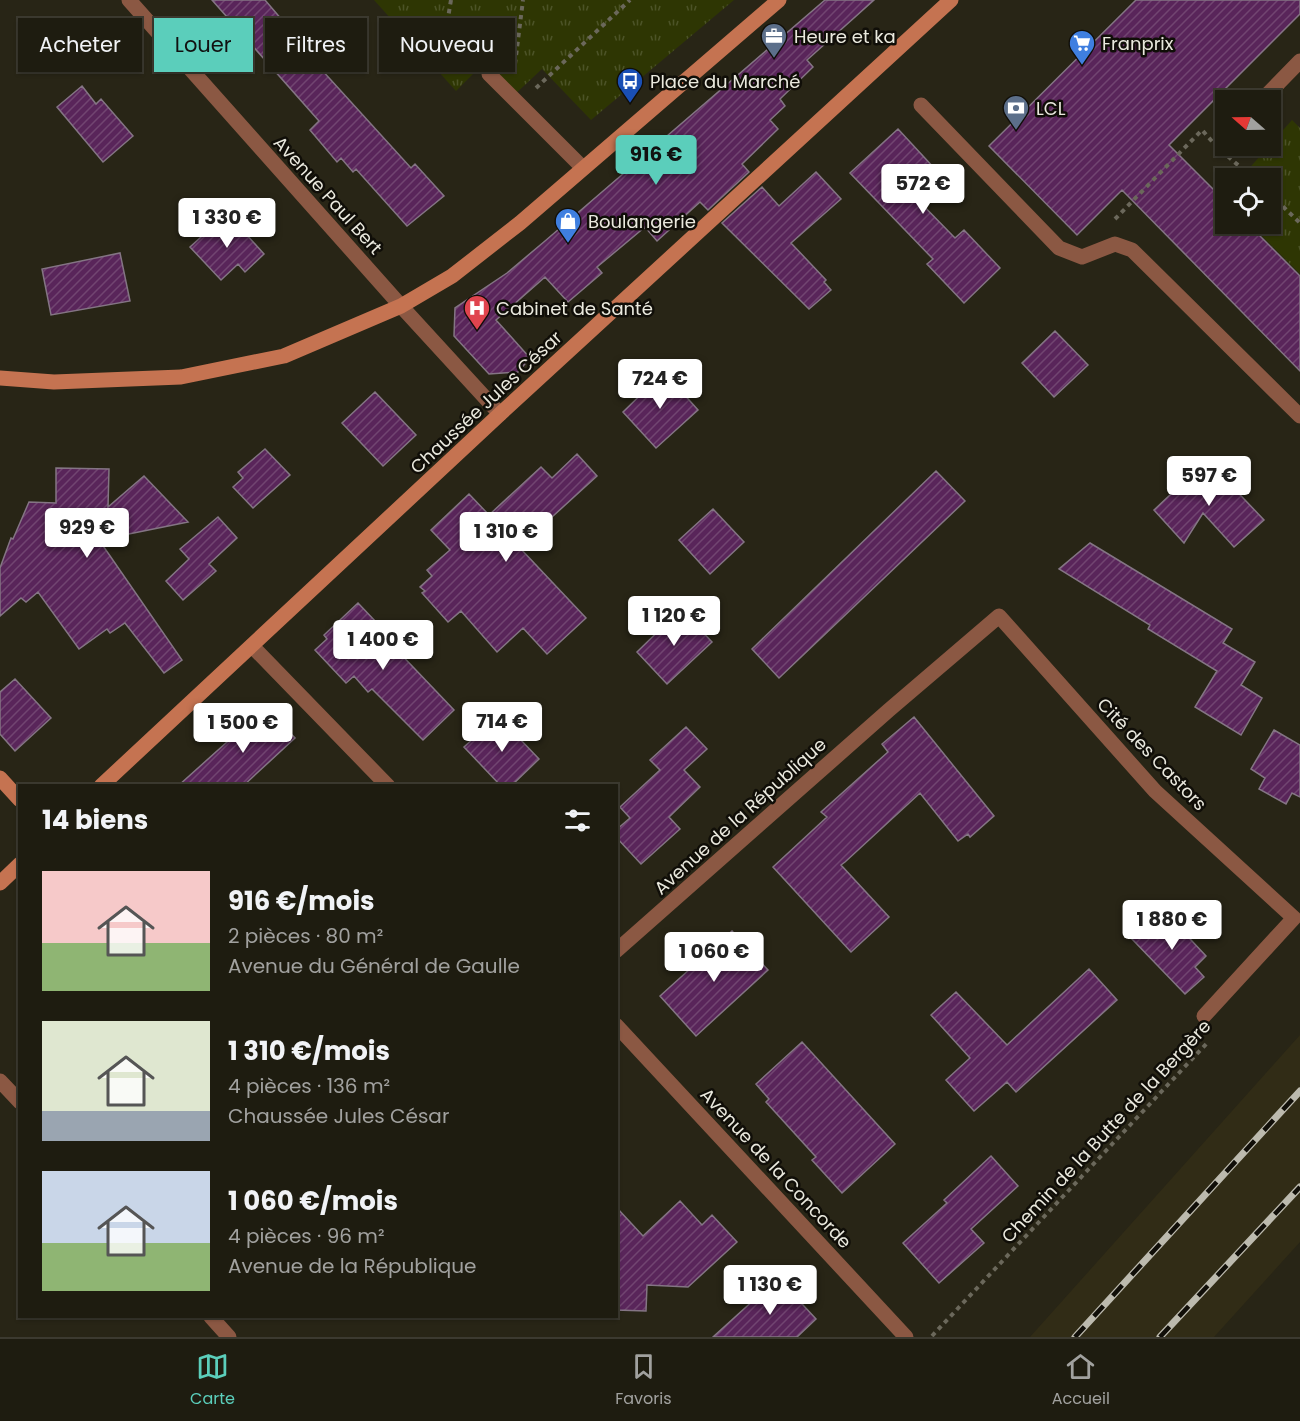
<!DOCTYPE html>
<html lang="fr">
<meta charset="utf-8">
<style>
:root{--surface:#1e1c10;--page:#262519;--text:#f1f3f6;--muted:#a1a19f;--line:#3c3a30;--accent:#5bcebb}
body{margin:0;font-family:Poppins,sans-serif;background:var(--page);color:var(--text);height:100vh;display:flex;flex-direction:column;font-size:22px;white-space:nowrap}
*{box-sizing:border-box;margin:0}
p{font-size:20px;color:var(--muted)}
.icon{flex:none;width:33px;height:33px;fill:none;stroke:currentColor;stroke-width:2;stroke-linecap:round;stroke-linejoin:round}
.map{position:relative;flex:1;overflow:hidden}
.drawer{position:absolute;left:18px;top:784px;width:600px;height:534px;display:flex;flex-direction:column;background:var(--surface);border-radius:0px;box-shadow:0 2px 4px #0004,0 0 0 2px var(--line)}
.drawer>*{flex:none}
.banner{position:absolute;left:18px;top:18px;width:600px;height:54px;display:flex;gap:12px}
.needle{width:39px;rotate:290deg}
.buttons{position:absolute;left:1215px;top:90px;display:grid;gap:12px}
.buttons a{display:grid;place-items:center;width:66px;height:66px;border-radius:0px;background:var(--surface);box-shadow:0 2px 4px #0004,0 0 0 2px var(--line);font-size:30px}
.price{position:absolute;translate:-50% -51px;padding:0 14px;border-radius:6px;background:#fff;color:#222;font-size:20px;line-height:39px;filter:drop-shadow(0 2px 3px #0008)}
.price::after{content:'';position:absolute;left:50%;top:36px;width:18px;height:14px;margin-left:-9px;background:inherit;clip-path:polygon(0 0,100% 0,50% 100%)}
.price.active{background:var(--accent);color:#111}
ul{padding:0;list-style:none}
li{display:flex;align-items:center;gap:18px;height:150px;padding:0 24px}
li span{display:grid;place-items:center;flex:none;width:168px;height:120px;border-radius:0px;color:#555}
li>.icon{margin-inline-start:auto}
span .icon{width:72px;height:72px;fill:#fffc;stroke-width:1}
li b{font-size:26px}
h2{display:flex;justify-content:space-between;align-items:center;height:72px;padding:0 24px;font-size:26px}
.pill{padding:0 21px;border-radius:0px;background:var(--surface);box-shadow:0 2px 4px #0004,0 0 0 2px var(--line);font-size:21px;line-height:54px}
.pill.active{background:var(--accent);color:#111}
.tab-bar{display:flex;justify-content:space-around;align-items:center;height:84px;border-top:2px solid var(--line);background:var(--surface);font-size:16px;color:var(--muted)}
.tab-bar a{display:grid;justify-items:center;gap:3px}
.tab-bar .active{color:var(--accent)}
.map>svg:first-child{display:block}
</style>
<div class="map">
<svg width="1300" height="1337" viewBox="0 0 1300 1337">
<defs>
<pattern id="park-tufts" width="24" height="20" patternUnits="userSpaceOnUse" patternTransform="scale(1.5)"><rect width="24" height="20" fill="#2e3603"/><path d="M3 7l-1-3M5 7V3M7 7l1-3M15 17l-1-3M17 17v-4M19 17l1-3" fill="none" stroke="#4c5327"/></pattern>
<pattern id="building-hatch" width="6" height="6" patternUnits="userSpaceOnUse" patternTransform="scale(1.5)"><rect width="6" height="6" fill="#59255a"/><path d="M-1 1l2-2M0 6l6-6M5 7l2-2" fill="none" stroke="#714571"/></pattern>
</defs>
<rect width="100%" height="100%" fill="#282516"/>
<path fill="#312c16" d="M1300,1035V1242L1214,1337H1030Z"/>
<path fill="url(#park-tufts)" d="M374,0H734L591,120L542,69L512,97L481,66L456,91Z
M1292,120L1300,128V274L1250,224H1270V178H1244L1246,172Z"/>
<path fill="url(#building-hatch)" stroke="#847584" stroke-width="1.5" d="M212,0H265L312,55L310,57L411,168L415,164L444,196L407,226L356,169L353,172L341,158L337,162L310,130L319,121Z
M825,0H874L807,60L813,67L780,99L785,106L770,120L778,129L742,164L749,172L708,210L700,202L657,241L645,227L597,267L602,273L568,302L545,277L496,320L530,358L518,372L489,374L454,336L455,308L507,273L545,241Z
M1136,0H1300V14L1169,145L1226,202V224H1248L1300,276V371L1122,190L1077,235L989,146Z
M82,86L96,104L101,99L133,136L103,162L57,107Z
M898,129L935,169L910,192L955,238L964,230L1000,268L964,303L927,264L933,259L850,173Z
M816,172L841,199L791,243L826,280L824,282L831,290L809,309L722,223L762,187L779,206Z
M223,217L231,225L235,222L264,254L245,272L238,264L221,280L190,247Z
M120,253L130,301L51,315L42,269Z
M1055,331L1088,365L1054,397L1022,363Z
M664,372L698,410L656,448L623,412Z
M375,392L416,435L383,466L342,423Z
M265,449L290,475L253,508L233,487L243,478L238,472Z
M577,454L597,476L519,547L586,618L547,654L523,628L497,652L461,611L448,622L422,593L425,591L420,587L432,576L427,570L450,550L431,530L469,494L489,515L541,467L552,478Z
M1207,460L1264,520L1234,547L1203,513L1184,543L1154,510Z
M56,468L109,469L108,507L144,476L188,522L99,540L182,660L164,673L125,623L110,633L107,629L79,649L38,592L26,602L21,598L0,616V568L11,538L13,539L29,502L56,503Z
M936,471L965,501L779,678L752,649Z
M713,509L744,542L710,574L679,540Z
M218,517L237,538L209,564L216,571L183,600L166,581L189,559L180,549Z
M1090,543L1232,629L1223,643L1255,662L1241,685L1262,698L1241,735L1195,707L1217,671L1148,629L1150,625L1059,569Z
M358,603L376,622L373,625L454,710L423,740L372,689L368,692L354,676L346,683L315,650L327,639L324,635Z
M681,609L712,642L667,684L637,652Z
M15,679L51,718L15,751L0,734V692Z
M266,707L295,738L243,786H178Z
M498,716L539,759L511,786H501L464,747Z
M914,717L994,816L970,837L968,834L958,841L920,793L845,862L841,865L889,917L851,952L773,867L827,817L821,812L888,752L882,744Z
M686,727L707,749L684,770L700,787L669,817L680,829L641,864L616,837V830L630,818L620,807L660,770L650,760Z
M1274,730L1300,745V797L1292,793L1286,804L1259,789L1265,778L1251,769Z
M1163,910L1206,956L1195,967L1204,977L1185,994L1132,939Z
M732,931L768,970L696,1036L660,996Z
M1089,969L1117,1000L1016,1092L1007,1082L974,1111L946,1080L970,1058L931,1015L956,992L1007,1045Z
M802,1042L895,1144L842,1193L812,1160L816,1157L766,1102L769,1099L756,1084Z
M991,1156L1018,1186L971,1229L984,1243L939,1283L903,1243L947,1203L944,1200Z
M680,1201L702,1225L712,1215L737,1242L688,1287L647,1285L646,1311L616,1310V1207L643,1236Z
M778,1278L816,1319L797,1337H713Z"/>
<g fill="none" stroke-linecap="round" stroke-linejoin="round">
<path stroke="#6b685b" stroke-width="4" stroke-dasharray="4.5 4.5" stroke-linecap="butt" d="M451,0L446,30L472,57
M515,64L523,0
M536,88L630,0
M1226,138L1217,147L1253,178
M1270,194L1300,223
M1115,219L1202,130L1217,147
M932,1336L1208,1042"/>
<path stroke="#8b5843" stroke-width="15" d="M489,74L583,168
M1262,100L1300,61
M921,105L1059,248L1082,257L1115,244L1132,250L1300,416"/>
<path stroke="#8b5843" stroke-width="15" d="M129,0L401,306L500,414
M252,646L388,786
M616,951L889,710L999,616L1155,791L1294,918L1204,1016
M616,1025L906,1337
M0,1081L20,1102
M211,1317L229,1337"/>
<path stroke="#c57351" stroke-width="15" d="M0,378L54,382L181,377L284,356L401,306L452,276L520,223L779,0
M0,778L20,800
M101,786L500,414L951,0
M0,883L20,864"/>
<g stroke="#bcbaae" stroke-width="7">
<path id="rail" d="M1075,1337L1300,1091
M1160,1337L1300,1187"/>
</g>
<use href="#rail" stroke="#100e08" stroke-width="4.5" stroke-dasharray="14" stroke-linecap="butt"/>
</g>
<defs>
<g id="office-pin" transform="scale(1.35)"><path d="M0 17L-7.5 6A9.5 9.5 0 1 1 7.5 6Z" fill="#5c6f8a" stroke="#100e08"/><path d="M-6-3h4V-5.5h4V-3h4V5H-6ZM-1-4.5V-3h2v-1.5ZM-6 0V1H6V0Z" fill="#fff"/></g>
<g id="supermarket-pin" transform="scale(1.35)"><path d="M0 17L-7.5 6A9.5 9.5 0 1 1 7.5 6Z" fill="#3f7fe0" stroke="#100e08"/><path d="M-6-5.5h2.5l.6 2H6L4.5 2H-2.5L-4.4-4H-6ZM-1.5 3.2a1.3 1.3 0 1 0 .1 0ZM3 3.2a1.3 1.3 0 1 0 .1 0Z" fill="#fff"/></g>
<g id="bus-pin" transform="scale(1.35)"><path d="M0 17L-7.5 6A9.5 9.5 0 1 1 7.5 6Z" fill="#1a4fb4" stroke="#100e08"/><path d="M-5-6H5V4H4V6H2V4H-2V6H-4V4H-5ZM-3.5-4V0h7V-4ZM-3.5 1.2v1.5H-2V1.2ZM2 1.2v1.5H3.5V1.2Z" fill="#fff"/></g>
<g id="bank-pin" transform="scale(1.35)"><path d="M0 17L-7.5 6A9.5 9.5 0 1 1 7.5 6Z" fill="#5c6f8a" stroke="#100e08"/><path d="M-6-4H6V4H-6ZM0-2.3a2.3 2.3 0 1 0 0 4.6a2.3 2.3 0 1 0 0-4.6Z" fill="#fff"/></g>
<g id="shop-pin" transform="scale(1.35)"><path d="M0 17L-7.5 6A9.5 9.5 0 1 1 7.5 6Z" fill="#3f7fe0" stroke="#100e08"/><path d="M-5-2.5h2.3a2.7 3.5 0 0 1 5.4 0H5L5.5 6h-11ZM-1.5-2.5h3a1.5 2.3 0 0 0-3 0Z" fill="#fff"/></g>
<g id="hospital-pin" transform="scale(1.35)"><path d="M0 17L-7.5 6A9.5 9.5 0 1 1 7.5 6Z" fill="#e0444e" stroke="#100e08"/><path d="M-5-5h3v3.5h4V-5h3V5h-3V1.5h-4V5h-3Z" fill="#fff"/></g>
</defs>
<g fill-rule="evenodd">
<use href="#office-pin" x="774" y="36"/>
<use href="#supermarket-pin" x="1082" y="43"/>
<use href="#bus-pin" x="630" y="81"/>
<use href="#bank-pin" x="1016" y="108"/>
<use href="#shop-pin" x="568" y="221"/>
<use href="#hospital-pin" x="477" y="308"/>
</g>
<g text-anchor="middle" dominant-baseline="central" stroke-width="5" stroke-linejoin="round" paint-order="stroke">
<g font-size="18" fill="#eae9de" stroke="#100e08" text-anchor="start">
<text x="794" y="36">Heure et ka</text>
<text x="1102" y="43">Franprix</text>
<text x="650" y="81">Place du Marché</text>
<text x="1036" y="108">LCL</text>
<text x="588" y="221">Boulangerie</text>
<text x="496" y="308">Cabinet de Santé</text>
</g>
<g font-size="18" fill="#eae9de" stroke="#100e08">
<text transform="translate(328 195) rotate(48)">Avenue Paul Bert</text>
<text transform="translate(486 402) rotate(-43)">Chaussée Jules César</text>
<text transform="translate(1152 754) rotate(46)">Cité des Castors</text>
<text transform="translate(740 816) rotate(-42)">Avenue de la République</text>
<text transform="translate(1106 1131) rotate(-47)">Chemin de la Butte de la Bergère</text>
<text transform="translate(776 1168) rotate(47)">Avenue de la Concorde</text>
</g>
</g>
</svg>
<div class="buttons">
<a><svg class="needle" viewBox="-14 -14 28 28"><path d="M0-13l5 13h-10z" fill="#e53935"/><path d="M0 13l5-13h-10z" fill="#a1a19f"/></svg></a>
<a><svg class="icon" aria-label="locate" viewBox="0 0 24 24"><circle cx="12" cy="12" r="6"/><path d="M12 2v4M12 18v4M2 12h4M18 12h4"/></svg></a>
</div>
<b class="price active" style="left:656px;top:186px">916 €</b>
<b class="price" style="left:923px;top:215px">572 €</b>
<b class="price" style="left:227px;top:249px">1 330 €</b>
<b class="price" style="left:660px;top:410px">724 €</b>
<b class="price" style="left:1209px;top:507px">597 €</b>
<b class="price" style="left:87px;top:559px">929 €</b>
<b class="price" style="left:506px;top:563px">1 310 €</b>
<b class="price" style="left:674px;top:647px">1 120 €</b>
<b class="price" style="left:383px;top:671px">1 400 €</b>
<b class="price" style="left:502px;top:753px">714 €</b>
<b class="price" style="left:243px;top:754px">1 500 €</b>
<b class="price" style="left:1172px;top:951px">1 880 €</b>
<b class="price" style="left:714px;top:983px">1 060 €</b>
<b class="price" style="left:770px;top:1316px">1 130 €</b>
<div class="banner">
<a class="pill">Acheter</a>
<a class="pill active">Louer</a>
<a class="pill">Filtres</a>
<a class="pill">Nouveau</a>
</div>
<section class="drawer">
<h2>14 biens<svg class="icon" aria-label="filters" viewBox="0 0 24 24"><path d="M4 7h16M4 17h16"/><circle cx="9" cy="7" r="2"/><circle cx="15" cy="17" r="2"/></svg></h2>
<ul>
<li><span style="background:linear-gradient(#f6c9c9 60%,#8fb573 0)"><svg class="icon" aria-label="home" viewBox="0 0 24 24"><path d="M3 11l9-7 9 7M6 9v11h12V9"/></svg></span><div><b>916 €/mois</b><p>2 pièces · 80 m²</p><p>Avenue du Général de Gaulle</p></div></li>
<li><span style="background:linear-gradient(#dfe7d0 75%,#9aa5b1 0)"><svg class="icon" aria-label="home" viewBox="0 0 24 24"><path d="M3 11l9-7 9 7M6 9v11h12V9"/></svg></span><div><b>1 310 €/mois</b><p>4 pièces · 136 m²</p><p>Chaussée Jules César</p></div></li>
<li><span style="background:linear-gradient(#c9d6e8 60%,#8fb573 0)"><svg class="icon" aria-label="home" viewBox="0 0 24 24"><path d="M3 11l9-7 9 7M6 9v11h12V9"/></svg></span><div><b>1 060 €/mois</b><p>4 pièces · 96 m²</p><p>Avenue de la République</p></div></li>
</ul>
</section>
</div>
<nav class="tab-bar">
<a class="active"><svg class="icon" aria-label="map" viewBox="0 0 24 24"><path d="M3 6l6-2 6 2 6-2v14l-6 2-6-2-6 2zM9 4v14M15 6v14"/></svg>Carte</a>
<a><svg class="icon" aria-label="saved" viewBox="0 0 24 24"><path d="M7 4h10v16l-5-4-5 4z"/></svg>Favoris</a>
<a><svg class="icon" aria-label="home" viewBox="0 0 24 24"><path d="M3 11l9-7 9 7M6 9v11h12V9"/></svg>Accueil</a>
</nav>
